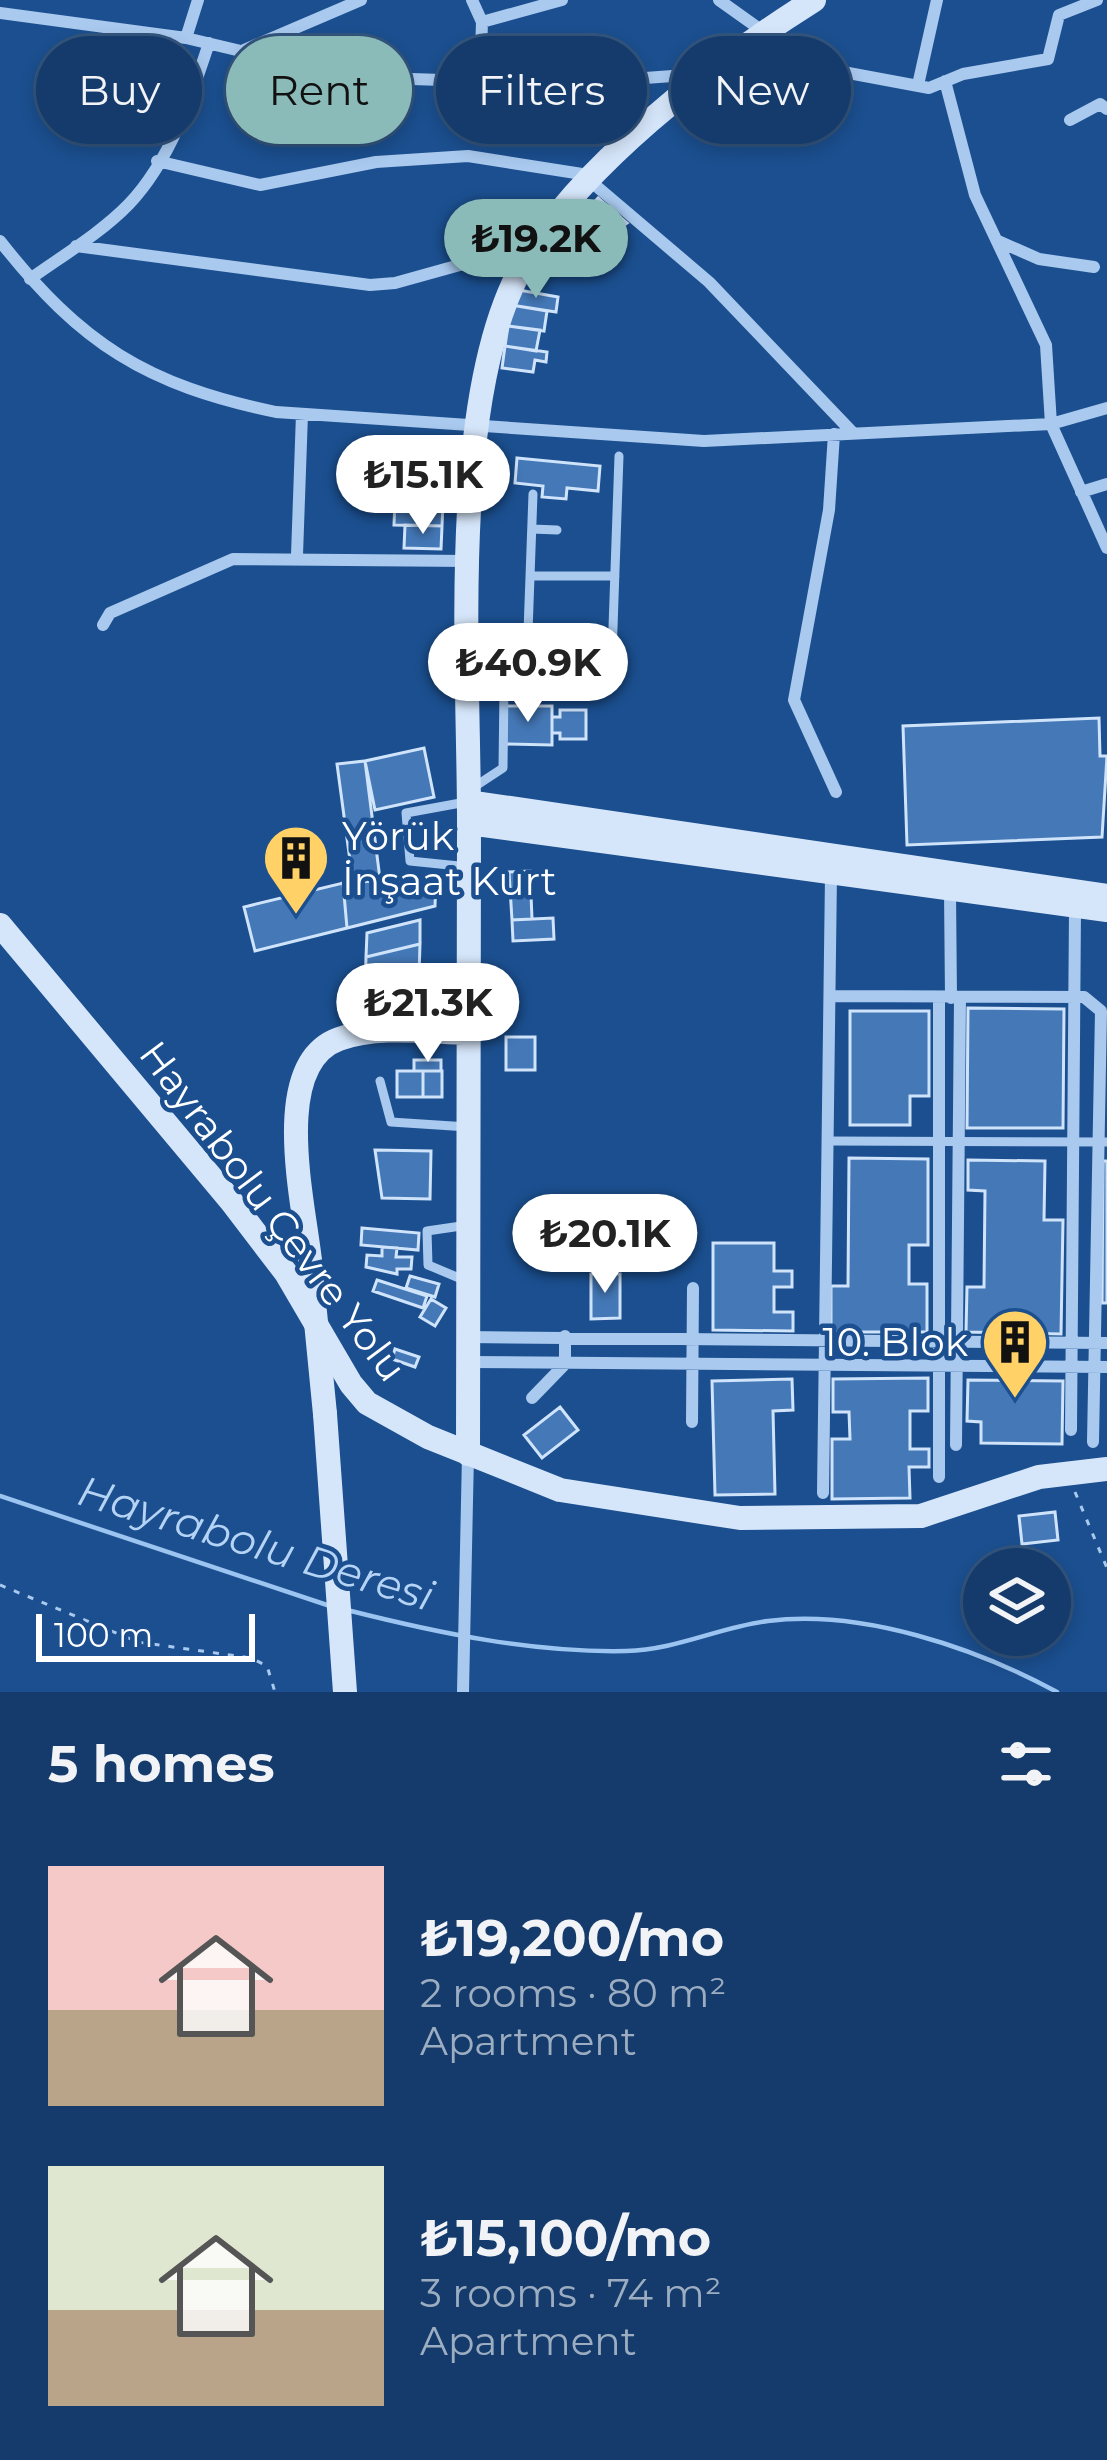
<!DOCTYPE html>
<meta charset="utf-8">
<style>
:root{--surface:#143b6b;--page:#1d4271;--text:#f1f3f6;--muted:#9dadc1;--line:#33557e;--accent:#8bbbb9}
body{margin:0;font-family:Montserrat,sans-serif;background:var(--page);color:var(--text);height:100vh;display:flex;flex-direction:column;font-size:45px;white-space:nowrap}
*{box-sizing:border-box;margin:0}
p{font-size:39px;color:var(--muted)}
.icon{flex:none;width:66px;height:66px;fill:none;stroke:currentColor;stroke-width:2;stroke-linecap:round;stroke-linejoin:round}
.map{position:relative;height:1692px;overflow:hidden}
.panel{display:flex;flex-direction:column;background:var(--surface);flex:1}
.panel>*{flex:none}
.banner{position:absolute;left:36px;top:36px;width:1035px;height:108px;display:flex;gap:24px}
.buttons{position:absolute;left:963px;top:1548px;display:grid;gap:24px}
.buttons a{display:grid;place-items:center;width:108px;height:108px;border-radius:50%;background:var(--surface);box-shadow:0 6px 18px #0003,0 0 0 3px var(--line);font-size:60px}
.scale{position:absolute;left:36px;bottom:30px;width:219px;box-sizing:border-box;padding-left:12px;border:6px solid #fff;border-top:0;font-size:33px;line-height:42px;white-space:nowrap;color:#fff;-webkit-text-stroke:9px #1b4f8f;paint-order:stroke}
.price{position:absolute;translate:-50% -102px;padding:0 27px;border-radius:42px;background:#fff;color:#222;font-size:39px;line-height:78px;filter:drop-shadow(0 3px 6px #0008)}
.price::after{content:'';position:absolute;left:50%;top:72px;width:36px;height:27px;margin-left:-18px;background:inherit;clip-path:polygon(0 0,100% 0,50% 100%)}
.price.active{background:var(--accent);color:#111}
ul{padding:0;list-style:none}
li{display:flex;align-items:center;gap:36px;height:300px;padding:0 48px}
li span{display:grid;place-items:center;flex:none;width:336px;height:240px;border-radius:0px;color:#555}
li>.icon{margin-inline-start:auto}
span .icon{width:144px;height:144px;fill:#fffc;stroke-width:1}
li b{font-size:51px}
h2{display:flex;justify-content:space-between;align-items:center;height:144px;padding:0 48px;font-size:51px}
.chip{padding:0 42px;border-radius:54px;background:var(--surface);box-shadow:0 6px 18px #0003,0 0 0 3px var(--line);font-size:42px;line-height:108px}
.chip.active{background:var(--accent);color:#111}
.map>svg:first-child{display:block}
</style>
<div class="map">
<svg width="1107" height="1692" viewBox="0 0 1107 1692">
<rect width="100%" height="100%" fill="#1b4f8f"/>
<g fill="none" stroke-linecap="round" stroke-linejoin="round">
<path stroke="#9cc4f0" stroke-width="4.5" d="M0,1496L330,1606
M347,1610C438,1633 533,1653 626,1651C676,1650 720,1627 768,1621C862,1609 976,1648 1057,1692"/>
</g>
<path fill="#4478b7" stroke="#cfe3fa" stroke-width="3" d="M705,78L730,109L716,121L690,90Z
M598,198L627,223L610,234L585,212Z
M519,290L558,297L556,312L511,305Z
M511,305L547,311L544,331L508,326Z
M508,326L540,330L536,351L505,346Z
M505,346L547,352L546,362L535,360L533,372L502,368Z
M414,447L437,448V480H414Z
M517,458L600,466L598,491L567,488L566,499L542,497L543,486L515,483Z
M395,501L443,503L442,526L394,525Z
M405,525L442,526L441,549L404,548Z
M505,706H552V745L504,744Z
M560,710H586V739H560V733H552V717H560Z
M1099,718L1100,756H1107L1102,837L907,845L903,726Z
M424,748L434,797L375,810L365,761Z
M365,761L380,879L353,883L337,764Z
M530,871L532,919L512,920L509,872Z
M436,877L435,906L347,928L343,883Z
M343,883L347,928L255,951L244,907Z
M553,918L554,939L513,941L512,920Z
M420,920V944L366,957L367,933Z
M420,944L419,975L365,991L366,957Z
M419,975L420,989L375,999L374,988Z
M968,1008L1064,1009L1063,1128H967Z
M850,1011H929V1096H910V1125H850Z
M506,1037H535V1070H506Z
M414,1060H441V1071H414Z
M397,1071H423V1097H397Z
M423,1071H442V1097H423Z
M375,1150L431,1151L430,1199L382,1198Z
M849,1158L928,1159V1245H909V1284H927V1332H831V1286H848Z
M968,1160L1045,1161L1044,1220H1063L1061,1334L966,1332L967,1287H984L985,1191L968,1190Z
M1103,1161H1107V1303H1102Z
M362,1228L419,1233L418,1250L361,1245Z
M713,1243H774V1271H792V1287H774V1312H793V1331L713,1330Z
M382,1247L397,1248L396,1257H412L411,1269H397V1274L366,1267L367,1255L382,1256Z
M591,1274H620V1318L591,1319Z
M410,1276L439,1284L435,1297L406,1288Z
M377,1280L427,1296L423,1308L373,1291Z
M431,1299L446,1308L435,1326L420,1317Z
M395,1349L419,1357L415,1367L392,1359Z
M928,1378V1411H910V1449H929V1467H909L910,1498L832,1499V1439H850L849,1412H833V1379Z
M792,1379L793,1410L773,1411L775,1494L715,1495L712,1381Z
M968,1380L1063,1381L1062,1444L981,1443V1422L967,1421Z
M560,1407L578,1430L542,1458L524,1435Z
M1055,1512L1058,1540L1022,1544L1019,1516Z"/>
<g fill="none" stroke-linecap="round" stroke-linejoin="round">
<path stroke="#a9c9ee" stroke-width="3" stroke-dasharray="6 9" stroke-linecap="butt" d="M1075,1492L1107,1568
M0,1585L138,1642L251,1658L267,1666L275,1692"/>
<path stroke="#a9c9ee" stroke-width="9" d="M532,529L557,530
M530,576H615
M470,650L528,632L533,494
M612,656L619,456
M470,673L504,689L503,768L474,787
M466,802L406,813L410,861L469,867
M380,1081L391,1122L468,1127
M828,1141L1107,1142
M464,1280L428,1265L427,1231L468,1225"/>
<path stroke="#a9c9ee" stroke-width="12" d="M472,0L482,22L480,83
M719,0L764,32
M0,13L186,38L351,77L563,84L700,74
M482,22L562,0
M186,38L198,0
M244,50L361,0
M741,53L929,88L963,74L1048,59L1059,15L1097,0
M945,81L975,195L1046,345L1051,424L1107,548
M918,85L937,0
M1070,120L1100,104L1107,109
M157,161L260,185L376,162L468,156L582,174L709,282L853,433
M0,241C81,344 146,385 276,412L704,441L1051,424L1107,408
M998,241L1039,259L1094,267
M76,246L370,285L395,283L535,244
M30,279C62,256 101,233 129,204C170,161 191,98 209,43
M834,434L829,510L794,700L836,792
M1081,492L1107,484
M297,555L302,414
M103,625L110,613L233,559L469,561
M950,892L951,998
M831,996L1084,997L1101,1011L1093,1442
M468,1337L1107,1343
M469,1362L1107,1367
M532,1398L565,1364V1336
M692,1422L693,1288
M1071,1430L1075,910
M956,1445L960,998
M939,1477V998
M823,1493L831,875
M463,1692L468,1454"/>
<path stroke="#d6e6fa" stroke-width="24" d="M469,802L1107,896
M469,823L1107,910
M0,925L231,1201L286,1273L351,1384L367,1403L428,1437L560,1490L740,1518L921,1516L1039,1477L1107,1469
M310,1261C304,1203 269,1064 339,1039C377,1025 427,1032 468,1033
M325,1414L345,1692
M468,1454C468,1243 469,1031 469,820C469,667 449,409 518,274C571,171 717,61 814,0"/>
<path stroke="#d6e6fa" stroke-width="24" d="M310,1261L325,1414"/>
</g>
<defs>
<g id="building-pin" transform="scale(3.45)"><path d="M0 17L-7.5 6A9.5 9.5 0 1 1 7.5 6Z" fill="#ffd166" stroke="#1b4f8f"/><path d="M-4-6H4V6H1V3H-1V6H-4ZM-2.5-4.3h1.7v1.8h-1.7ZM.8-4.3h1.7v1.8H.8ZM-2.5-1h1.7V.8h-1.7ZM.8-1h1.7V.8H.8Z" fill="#111"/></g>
</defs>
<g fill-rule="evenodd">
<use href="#building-pin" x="296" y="858"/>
<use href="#building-pin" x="1015" y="1342"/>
</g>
<g text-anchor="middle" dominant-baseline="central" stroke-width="9" stroke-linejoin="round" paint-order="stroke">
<g font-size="39" fill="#fff" stroke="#1b4f8f" text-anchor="start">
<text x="342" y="836">Yörük<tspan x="342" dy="45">İnşaat Kurt</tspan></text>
<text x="968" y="1342" text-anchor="end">10. Blok</text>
</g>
<g font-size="39" fill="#fff" stroke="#1b4f8f">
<text transform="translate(273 1211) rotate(53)">Hayrabolu Çevre Yolu</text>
</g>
<g font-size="42" font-style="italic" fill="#b5d3f5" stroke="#1b4f8f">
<text transform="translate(256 1543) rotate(17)">Hayrabolu Deresi</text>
</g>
</g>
</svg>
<div class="buttons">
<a><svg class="icon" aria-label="layers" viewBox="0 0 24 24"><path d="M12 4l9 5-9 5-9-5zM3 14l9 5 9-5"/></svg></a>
</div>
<div class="scale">100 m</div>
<b class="price active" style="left:536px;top:301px">₺19.2K</b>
<b class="price" style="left:423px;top:537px">₺15.1K</b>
<b class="price" style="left:528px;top:725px">₺40.9K</b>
<b class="price" style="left:428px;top:1065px">₺21.3K</b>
<b class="price" style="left:605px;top:1296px">₺20.1K</b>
<div class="banner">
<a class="chip">Buy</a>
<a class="chip active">Rent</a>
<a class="chip">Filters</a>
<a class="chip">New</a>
</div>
</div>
<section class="panel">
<h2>5 homes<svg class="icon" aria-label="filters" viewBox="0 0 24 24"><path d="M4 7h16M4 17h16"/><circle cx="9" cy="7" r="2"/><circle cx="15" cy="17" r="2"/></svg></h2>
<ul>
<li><span style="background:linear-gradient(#f6c9c9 60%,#b9a48a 0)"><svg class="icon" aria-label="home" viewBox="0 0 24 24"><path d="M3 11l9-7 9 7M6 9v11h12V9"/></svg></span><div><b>₺19,200/mo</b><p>2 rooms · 80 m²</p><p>Apartment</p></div></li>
<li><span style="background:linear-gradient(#dfe7d0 60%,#b9a48a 0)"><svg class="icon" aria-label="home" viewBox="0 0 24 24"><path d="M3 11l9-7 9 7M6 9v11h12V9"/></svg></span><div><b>₺15,100/mo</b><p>3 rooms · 74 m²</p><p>Apartment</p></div></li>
</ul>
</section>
